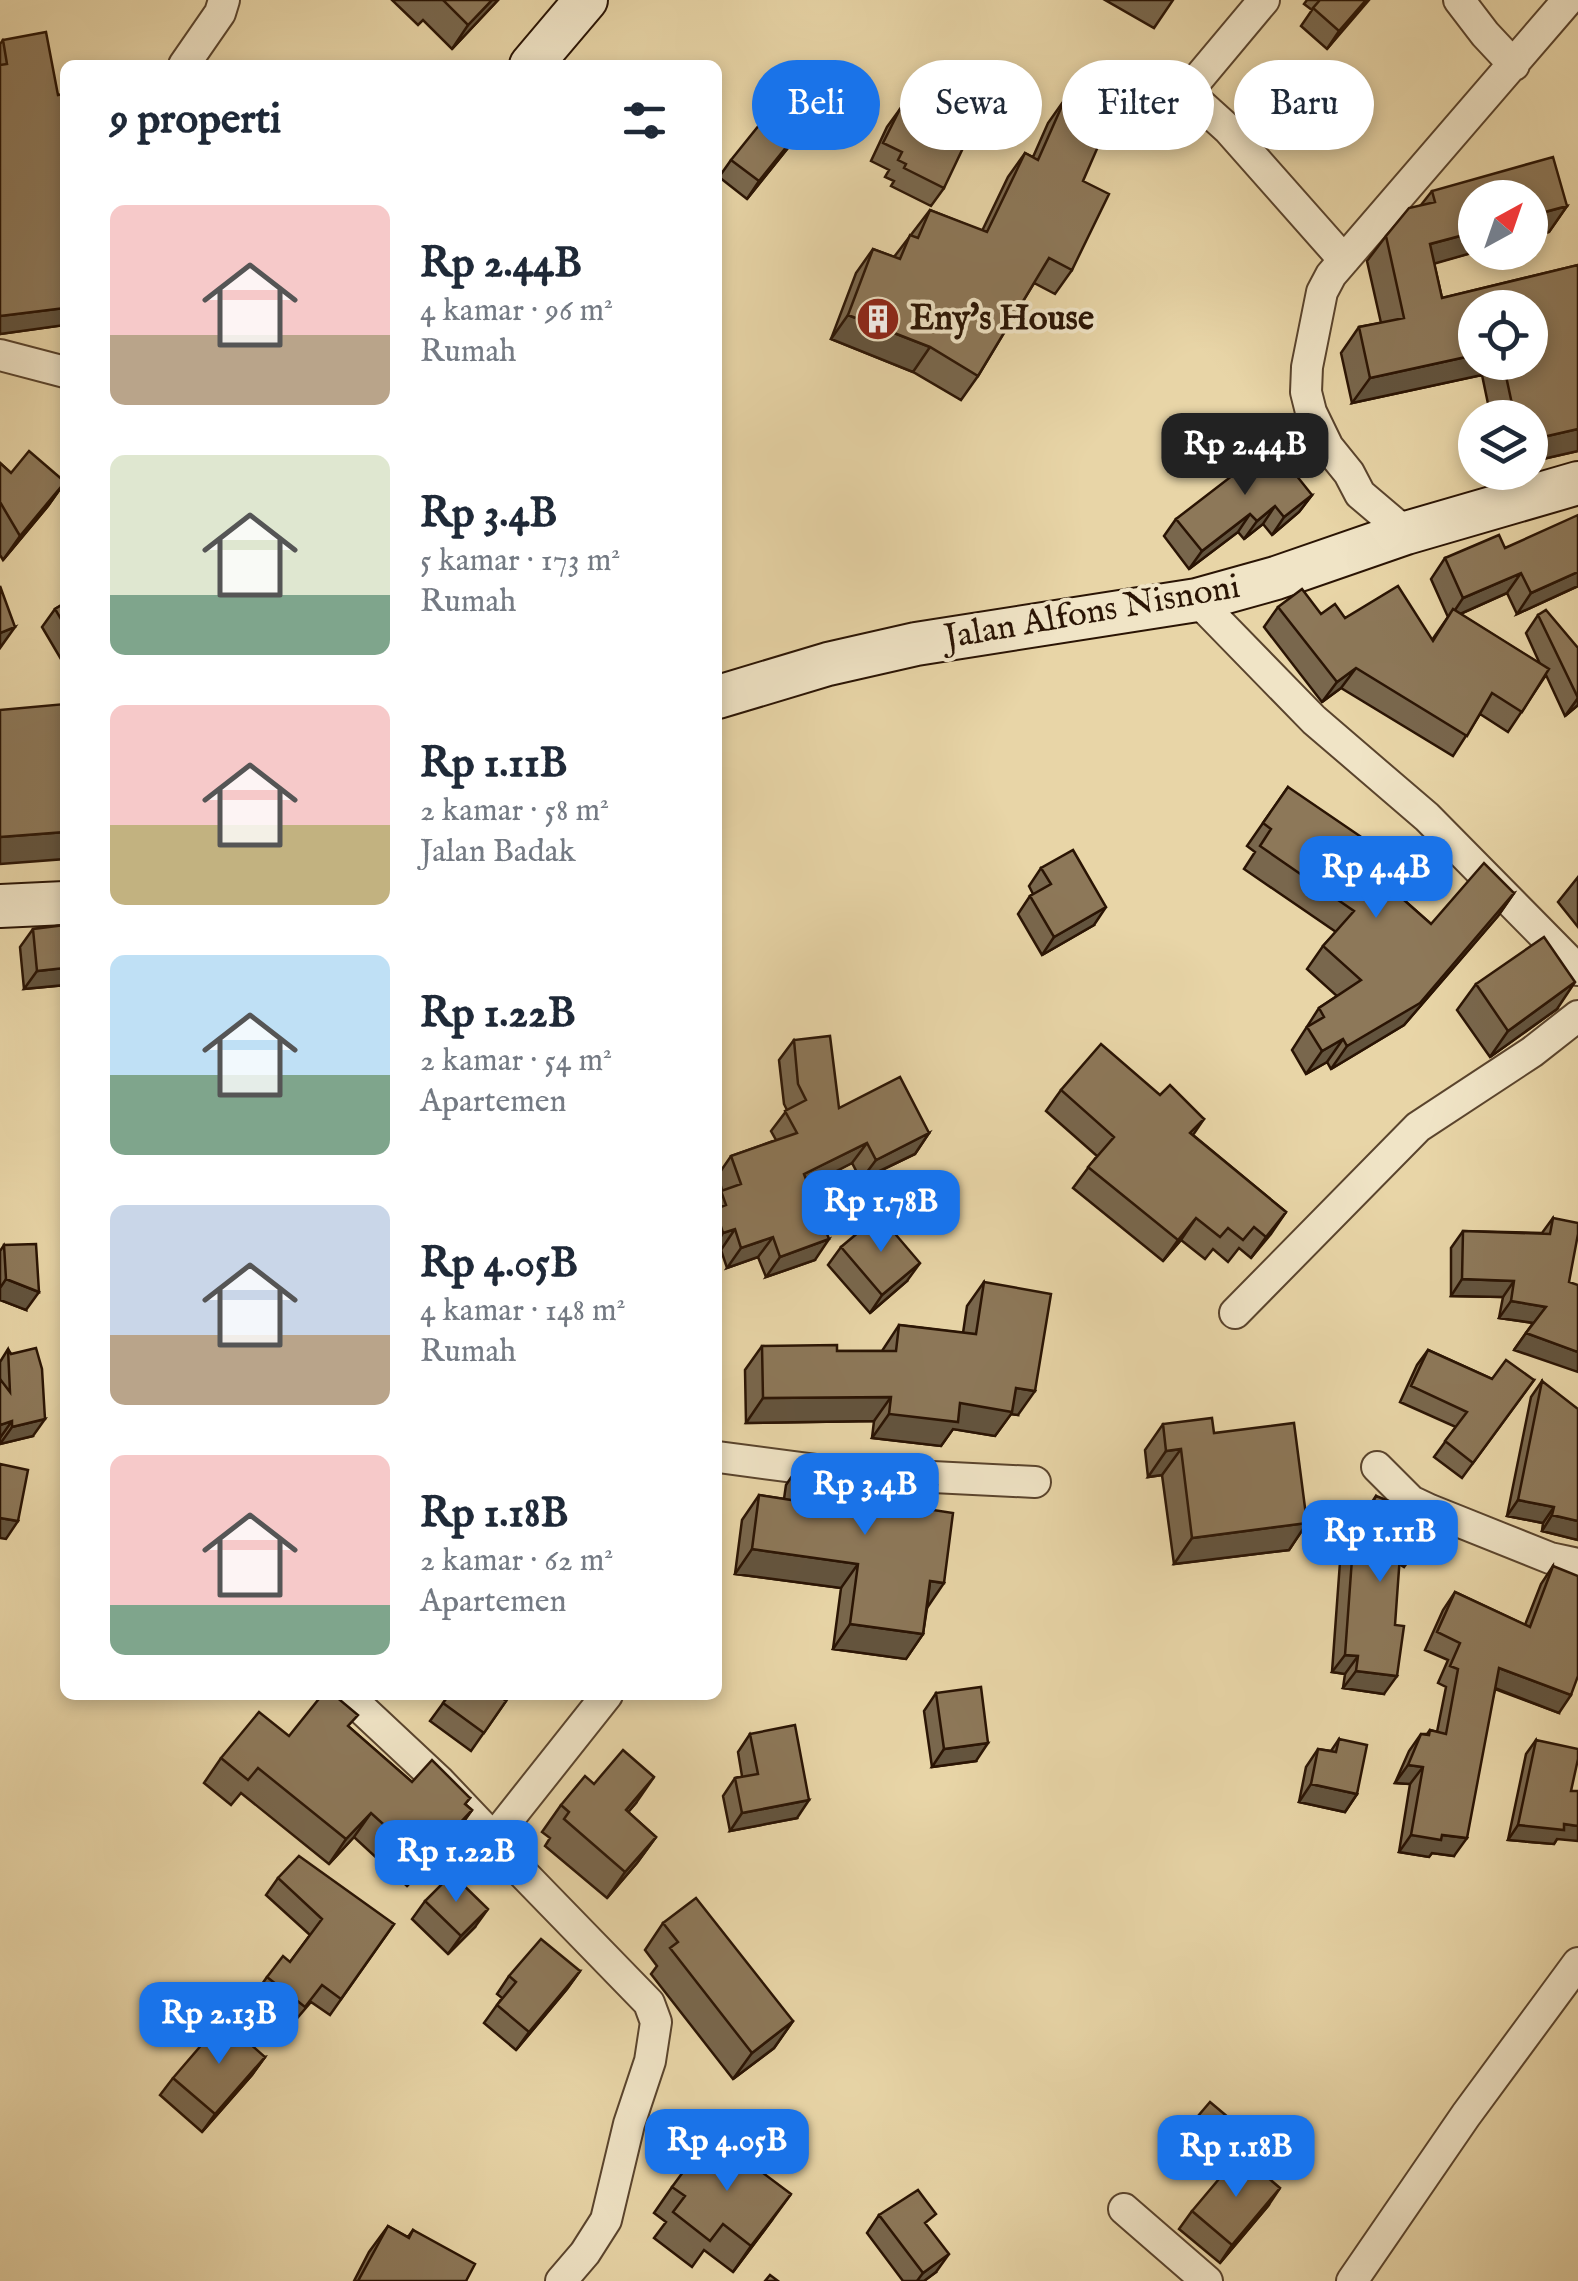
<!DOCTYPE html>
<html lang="id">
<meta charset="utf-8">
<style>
:root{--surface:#fff;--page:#f6f6f7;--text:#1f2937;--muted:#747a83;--accent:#1a73e8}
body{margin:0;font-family:"IM FELL English",serif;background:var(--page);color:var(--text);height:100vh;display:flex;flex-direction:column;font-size:38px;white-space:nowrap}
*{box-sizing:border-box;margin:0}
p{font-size:32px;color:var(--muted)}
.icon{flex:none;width:55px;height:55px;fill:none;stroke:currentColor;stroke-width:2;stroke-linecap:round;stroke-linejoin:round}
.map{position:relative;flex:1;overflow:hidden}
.side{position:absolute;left:60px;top:60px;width:662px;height:1640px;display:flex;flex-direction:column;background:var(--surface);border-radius:15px;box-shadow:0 5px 15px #0003}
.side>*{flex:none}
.guide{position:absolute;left:752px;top:60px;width:675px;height:90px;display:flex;gap:20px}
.needle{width:65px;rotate:40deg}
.fabs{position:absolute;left:1458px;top:180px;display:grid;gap:20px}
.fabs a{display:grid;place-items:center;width:90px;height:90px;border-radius:50%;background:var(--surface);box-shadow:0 5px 15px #0003;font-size:50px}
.price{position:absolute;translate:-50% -85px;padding:0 22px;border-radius:20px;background:var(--accent);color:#fff;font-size:32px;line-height:65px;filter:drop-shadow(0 2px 5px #0008)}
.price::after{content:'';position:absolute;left:50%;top:60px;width:30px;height:22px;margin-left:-15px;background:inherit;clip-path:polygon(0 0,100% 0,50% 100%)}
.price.on{background:#222;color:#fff}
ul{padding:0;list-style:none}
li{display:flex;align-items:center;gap:30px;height:250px;padding:0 50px}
li span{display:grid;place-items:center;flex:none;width:280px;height:200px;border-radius:15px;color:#555}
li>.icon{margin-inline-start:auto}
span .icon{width:120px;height:120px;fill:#fffc;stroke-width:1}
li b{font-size:42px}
h2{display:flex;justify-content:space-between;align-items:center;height:120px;padding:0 50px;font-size:42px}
.tag{padding:0 35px;border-radius:45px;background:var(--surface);box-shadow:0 5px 15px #0003;font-size:35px;line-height:90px}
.tag.on{background:var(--accent);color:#fff}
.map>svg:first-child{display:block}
</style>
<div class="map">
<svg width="1578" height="2281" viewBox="0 0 1578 2281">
<rect width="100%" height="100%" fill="#e8d5a7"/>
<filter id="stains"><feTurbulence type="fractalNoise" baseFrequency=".002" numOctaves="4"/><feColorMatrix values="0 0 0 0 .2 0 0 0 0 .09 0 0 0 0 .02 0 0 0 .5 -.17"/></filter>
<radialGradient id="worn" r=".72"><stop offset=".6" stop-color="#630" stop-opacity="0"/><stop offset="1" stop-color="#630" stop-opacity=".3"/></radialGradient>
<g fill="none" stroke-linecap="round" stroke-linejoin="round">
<g stroke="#5a442d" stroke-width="34">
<path id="street" d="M1264,0L1187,92L1229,130L1344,260
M1459,0L1485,34L1514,65
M184,65L220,13L224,0
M0,355L65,372
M1406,533L1360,494L1349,473L1328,447L1311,412L1306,392L1307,367L1322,292L1331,275L1568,0
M1197,600L1314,720L1427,817L1578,970
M1235,1313L1418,1127L1532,1052L1578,1016
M718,1457L832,1472L1035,1482
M1377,1467L1411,1501L1430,1510L1550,1558L1578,1564
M347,1695L440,1782L499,1844
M1124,2209L1207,2281
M561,2281L585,2253L606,2220L629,2124L650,2061L656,2022L649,2003L509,1859L496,1835L607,1695
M1352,2281L1466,2115L1578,1963"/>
</g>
<g stroke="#2a1404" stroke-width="46">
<path id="secondary" d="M531,65L586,0
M718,697L828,664L916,644L1197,600L1276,578L1406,533L1578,483
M0,906L65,903"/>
</g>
<use href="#street" stroke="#f0e4c6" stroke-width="30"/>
<use href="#secondary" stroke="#f0e4c6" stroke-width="42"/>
</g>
<path fill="#79674d" stroke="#2a1404" stroke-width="2.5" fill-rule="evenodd" d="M392,0H498L452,49L423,20L418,25Z
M1105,0H1173L1154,28Z
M1307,0H1366L1327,49L1301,26L1312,10L1304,4Z
M3,40L58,95L65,107V325L0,334V44Z
M1065,99L1083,181L1072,270L1055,294L1034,283L978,376L961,400L913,372L831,339L856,273L873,249L894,257L930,210L982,231L1008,177L1025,153L1033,157L1048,123Z
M900,109L936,127L944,115V188L931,206L891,186L894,181L885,177L889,170L871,161L887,127Z
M812,118L747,199L719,177L731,160Z
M1432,191L1567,206L1549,232L1434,263L1442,298L1578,265V451L1530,462V418H1491L1482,375L1352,403L1341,353L1359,327L1381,323L1367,261L1386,236L1421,205ZM1475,308L1530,362H1475Z
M0,463L11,473L65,482L48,506L3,560L0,555Z
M1312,495L1299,512L1272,535L1263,524L1244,539L1238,532L1189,569L1164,536L1176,519Z
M1505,548L1578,586L1517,614L1507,593L1460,614L1540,664L1526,633L1538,615L1578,648V705L1565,716L1546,675L1508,732L1480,714L1453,756L1341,688L1322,702L1264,627L1278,607L1345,618L1432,640L1448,617L1431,579L1445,558Z
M65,603V666L42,627L55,609Z
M1288,787L1361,862L1431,924L1514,893L1498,916L1404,1025L1331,1069L1327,1062L1306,1074L1292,1050L1319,1008L1337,996L1307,969L1323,946L1336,932L1244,869L1255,852L1247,846Z
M1041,868L1094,925L1042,955L1018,914L1030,896L1033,894L1029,886Z
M1578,877V927L1558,902Z
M65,925V985L24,989L20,947L33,929Z
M1476,984L1557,1009L1490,1057L1457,1010Z
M794,1040L839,1108L929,1133L915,1154L861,1180L852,1163L808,1185L815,1260L766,1277L758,1257L727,1268L721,1250L718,1251V1196L722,1190L718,1175L731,1156L776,1140L771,1131L787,1110L784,1104L779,1060Z
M1061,1090L1160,1095L1204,1119L1193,1135L1286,1212L1251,1258L1239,1248L1228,1262L1213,1249L1205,1259L1181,1240L1163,1261L1073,1188L1097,1156L1046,1111Z
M1553,1218L1569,1282L1514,1350L1533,1323L1499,1318L1503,1297L1451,1296V1248L1463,1231L1542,1233Z
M4,1245L26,1310L0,1300V1251Z
M841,1247L907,1281L870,1313L828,1265Z
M984,1282L1018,1415L1011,1414L995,1436L953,1429L941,1446L872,1438L874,1421L746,1423L745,1370L762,1346L837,1351H882L899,1325L963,1333L967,1306Z
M8,1349L33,1436L0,1444V1362Z
M1428,1350L1492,1379L1534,1380L1462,1478L1434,1457L1456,1427L1400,1402L1417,1365Z
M1542,1381L1578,1540L1542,1531L1543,1523L1507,1516L1531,1397Z
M1163,1424L1214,1433L1307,1523L1289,1550L1174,1564L1162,1475L1148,1477L1145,1450Z
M803,1460L857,1475L933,1510L927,1608L923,1634L906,1659L833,1649L841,1588L735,1574L742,1520L759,1495L784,1499L786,1485Z
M1376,1496L1417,1549L1404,1567L1399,1564L1384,1694L1343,1688L1345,1674L1332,1672L1340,1562L1364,1514Z
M1553,1566L1559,1713L1495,1689L1454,1856L1432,1853L1429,1857L1399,1852L1410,1784L1395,1783L1409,1751L1421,1734H1427L1430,1730L1437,1732L1446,1687L1438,1683L1448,1660L1425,1650L1443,1610L1455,1592L1525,1625L1541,1584Z
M936,1693L976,1761L932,1767L924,1711Z
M449,1695L506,1701L471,1751L430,1721Z
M349,1727L412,1782L470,1798L465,1804L472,1810L454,1835L407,1886L354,1837L329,1864L241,1793L231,1805L204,1783L221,1758L289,1736Z
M750,1734L797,1818L730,1831L723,1796L735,1778L742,1776L738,1752Z
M1339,1739L1357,1794L1345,1812L1299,1802L1306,1767L1318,1749L1331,1751Z
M1536,1740L1557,1839L1554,1844L1508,1840L1526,1754Z
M594,1784L636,1803L628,1812L656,1837L637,1863L607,1898L545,1846L550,1838L542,1832L561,1805Z
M278,1878L394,1924L330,2015L311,2002L293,2023L255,1994L267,1977L290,1962L310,1935L266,1895Z
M425,1901L475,1927L448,1954L412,1919Z
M663,1923L793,2021L774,2048L733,2079L651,1974L657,1966L645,1950Z
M580,1971L567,1989L516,2050L484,2023L502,1998L497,1994L509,1976Z
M265,2057L252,2075L202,2132L160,2095L173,2078Z
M1192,2123L1248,2134L1218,2173L1180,2141Z
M672,2187L772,2220L733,2272L704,2250L692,2267L654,2238L666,2222L654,2213Z
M1268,2206L1220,2263L1179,2229L1192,2211Z
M879,2215L936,2272L924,2281H903L867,2233Z
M388,2226L408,2237L413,2230L466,2281H354L369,2252Z"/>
<path fill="#63543e" stroke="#2a1404" stroke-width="2.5" d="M492,0H498L452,49L468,25Z
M1366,0H1369L1327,49L1339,31Z
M824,100L812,118L747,199L759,181Z
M1567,206L1549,232L1530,237V216Z
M1475,232V252L1412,270L1430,244Z
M65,308V325L0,334V316Z
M848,315L930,347L913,372L831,339Z
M1475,355V362H1491L1482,375L1352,403L1370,378Z
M1578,429V451L1530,462V440Z
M65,482L48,506L3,560L20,536Z
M1312,495L1299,512L1272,535L1284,517Z
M1275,506L1263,524L1244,539L1257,521Z
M1250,514L1238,532L1189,569L1202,551Z
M1578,572V586L1517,614L1531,593Z
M1521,573L1507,593L1449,619L1463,598Z
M15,627L0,648V633Z
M1356,668L1341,688L1322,702L1337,682Z
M1578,698V705L1565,716Z
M65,832V859L0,864V837Z
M1514,893L1498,916L1404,1025L1331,1069L1347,1046Z
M1106,907L1094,925L1042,955L1054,937Z
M65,968V985L24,989L37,971Z
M1575,982L1557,1009L1490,1057L1508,1031Z
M1343,1039L1327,1062L1306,1074L1322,1051Z
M929,1133L915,1154L861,1180L876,1160Z
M867,1143L852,1163L790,1195L804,1174Z
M1286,1212L1271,1234L1251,1258L1266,1237Z
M1196,1218L1181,1240L1163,1261L1178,1240Z
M735,1229L721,1250L718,1251V1242L723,1233Z
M773,1237L758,1257L727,1268L741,1248Z
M829,1239L815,1260L766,1277L780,1257Z
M920,1263L907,1281L870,1313L882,1295Z
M6,1279L39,1292L26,1310L0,1300V1288Z
M1462,1279L1514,1281L1503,1297L1451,1296Z
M1511,1301L1546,1307L1534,1323L1499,1318Z
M1526,1333L1578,1352V1372L1514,1350Z
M1016,1388L1035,1391L1018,1415L1011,1414L995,1436L953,1429L941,1446L872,1438L889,1414L960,1403Z
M891,1397L874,1421L746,1423L763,1398Z
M45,1419L33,1436L0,1444L12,1427Z
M12,1421L0,1438V1425Z
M1181,1449L1162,1475L1148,1477L1166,1451Z
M1518,1500L1554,1507L1543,1523L1507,1516Z
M1552,1515L1578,1521V1540L1542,1531Z
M0,1518L18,1521L6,1539L0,1538Z
M1307,1523L1289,1550L1174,1564L1192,1538Z
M752,1549L858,1564L841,1588L735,1574Z
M930,1581L944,1583L927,1608Z
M850,1624L923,1634L906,1659L833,1649Z
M1345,1655L1358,1656L1345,1674L1332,1672Z
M1499,1668L1571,1695L1559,1713L1487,1685Z
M1356,1671L1397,1676L1384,1694L1343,1688Z
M988,1743L976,1761L932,1767L944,1749Z
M1408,1765L1423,1767L1410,1784L1395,1783Z
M654,1777L636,1803L607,1837L626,1810Z
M1311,1784L1357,1794L1345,1812L1299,1802Z
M809,1800L797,1818L730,1831L742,1813Z
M472,1810L454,1835L407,1886L424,1861Z
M371,1813L354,1837L329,1864L346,1839Z
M1564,1824L1578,1826V1841L1557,1839L1554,1844L1508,1840L1518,1825Z
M1411,1835H1442L1467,1838L1454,1856L1432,1853L1429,1857L1399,1852Z
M656,1837L637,1863L607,1898L625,1872Z
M488,1909L475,1927L448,1954L461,1936Z
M580,1971L567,1989L516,2050L529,2032Z
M793,2021L774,2048L733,2079L752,2053Z
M265,2057L252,2075L202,2132L215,2114Z
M1248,2134L1235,2152L1218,2173L1230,2155Z
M1280,2188L1268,2206L1220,2263L1232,2245Z
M791,2194L772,2220L733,2272L751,2246Z
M949,2254L936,2272L924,2281H917L923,2273Z"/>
<path fill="#8d7859" stroke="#2a1404" stroke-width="2.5" d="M443,0H492L468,25Z
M1320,0H1366L1339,31L1313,8Z
M46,32L58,95L63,94L65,107V308L0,316V65L7,64L3,40Z
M797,78L824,100L759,181L731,160Z
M1065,99L1110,119L1083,181L1109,194L1072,270L1049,258L978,376L930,347L848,315L873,249L900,259L910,235L918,238L930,210L987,232L1025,153L1038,160Z
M900,109L938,128L944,115L972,129L944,188L904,168L906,164L898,160L902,152L883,143Z
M1553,157L1567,206L1530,216V198H1475V232L1430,244L1442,298L1578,265V429L1530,440V418H1515L1503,362H1530V308H1475V355L1370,378L1359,327L1404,318L1386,236L1409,208L1435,202L1432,191Z
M1272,445L1312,495L1284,517L1275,506L1257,521L1250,514L1202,551L1176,519Z
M29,451L65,482L20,536L0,502V463L11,473Z
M1578,515V572L1531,593L1521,573L1463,598L1445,558L1499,535L1505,548Z
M0,586L15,627L0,633Z
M1398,586L1433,641L1453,609L1549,669L1522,712L1492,693L1467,736L1356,668L1337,682L1278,607L1302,589L1321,614L1335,604L1345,618Z
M65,603V626L55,609Z
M1546,610L1578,648V698L1538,615Z
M65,704V832L0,837V710Z
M1288,787L1373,845L1361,862L1431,924L1484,863L1514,893L1420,1003L1347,1046L1343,1039L1322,1051L1307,1027L1324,1017L1319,1008L1361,980L1323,946L1354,911L1260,846L1271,829L1263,823Z
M1073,850L1106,907L1054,937L1030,896L1051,884L1041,868Z
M65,925V968L37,971L33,929Z
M1544,937L1575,982L1508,1031L1476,984Z
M830,1036L839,1108L900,1077L929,1133L876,1160L867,1143L804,1174L829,1239L780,1257L773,1237L741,1248L735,1229L723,1233L718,1217V1208L726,1205L721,1191L741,1184L731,1156L797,1133L785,1111L806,1100L798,1084L794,1040Z
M1101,1044L1160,1095L1170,1085L1204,1119L1190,1133L1286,1212L1266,1237L1254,1227L1243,1240L1228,1228L1220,1237L1196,1218L1178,1240L1088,1167L1114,1137L1061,1090Z
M879,1215L920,1263L882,1295L841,1247Z
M1553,1218L1578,1223V1234L1569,1282L1578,1285V1352L1526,1333L1546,1307L1511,1301L1514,1281L1462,1279L1463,1231L1550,1234Z
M36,1244L39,1292L6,1279L4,1245Z
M984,1282L1051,1294L1035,1391L1016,1388L1012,1412L960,1403L958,1422L889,1414L891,1397L763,1398L762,1346L837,1345V1351H896L899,1325L976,1334Z
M36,1348L42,1369L45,1419L12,1427V1421L0,1425V1379L10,1392L8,1349L11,1354Z
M1428,1350L1492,1379L1506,1360L1534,1380L1473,1463L1445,1441L1467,1412L1411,1386Z
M1542,1381L1578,1409V1521L1552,1515L1554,1507L1518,1500Z
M1212,1418L1214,1433L1294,1423L1307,1523L1192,1538L1181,1449L1166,1451L1163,1424Z
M803,1460L858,1466L857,1475L937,1485L933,1510L953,1513L944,1583L930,1581L923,1634L850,1624L858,1564L752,1549L759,1495L798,1501Z
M0,1464L28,1470L18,1521L0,1518Z
M1376,1496L1432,1518L1417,1549L1401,1541L1395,1625L1404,1626L1397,1676L1356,1671L1358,1656L1345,1655L1353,1545Z
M1553,1566L1578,1576V1676L1571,1695L1499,1668L1467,1838L1442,1835L1441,1840L1411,1835L1423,1767L1408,1765L1421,1734L1429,1735L1430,1730L1446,1734L1458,1669L1450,1666L1460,1643L1437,1632L1455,1592L1530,1627Z
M981,1687L988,1743L944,1749L936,1693Z
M322,1695H334L358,1715L348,1726L412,1782L432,1760L470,1798L465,1804L472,1810L424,1861L371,1813L346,1839L258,1768L248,1780L221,1758L259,1712L289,1736Z
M449,1695H499L506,1701L484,1733L443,1703Z
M795,1725L809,1800L742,1813L735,1778L758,1774L750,1734Z
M1339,1739L1367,1745L1357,1794L1311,1784L1318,1749L1336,1752Z
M1536,1740L1578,1749V1759L1571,1791H1578V1826L1564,1824V1830L1518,1825Z
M623,1750L654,1777L626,1810L656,1837L625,1872L564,1819L569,1812L561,1805L585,1776L594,1784Z
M299,1856L394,1924L341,1999L322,1985L305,2007L267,1977L283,1956L290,1962L322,1919L278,1878Z
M452,1874L488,1909L461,1936L425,1901Z
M696,1898L793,2021L752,2053L670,1948L678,1942L663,1923Z
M541,1939L580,1971L529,2032L497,2005L516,1982L509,1976Z
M223,2020L265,2057L215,2114L173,2078Z
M1210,2102L1248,2134L1230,2155L1192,2123Z
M711,2134L791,2194L751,2246L723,2224L710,2241L673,2212L685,2196L672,2187Z
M1240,2154L1280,2188L1232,2245L1192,2211Z
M918,2190L936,2214L925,2223L949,2254L923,2273L879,2215Z
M388,2226L409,2238L413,2230L475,2264L466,2281H358Z
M770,2275L778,2281H765Z"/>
<defs>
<g id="building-disc" transform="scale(2.25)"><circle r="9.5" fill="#8f2418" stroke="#f0e4c6"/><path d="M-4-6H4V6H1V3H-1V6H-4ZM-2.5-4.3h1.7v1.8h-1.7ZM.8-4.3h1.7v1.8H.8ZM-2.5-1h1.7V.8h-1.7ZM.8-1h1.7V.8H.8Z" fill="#fff"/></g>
</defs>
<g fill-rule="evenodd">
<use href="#building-disc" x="878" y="319"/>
</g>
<g text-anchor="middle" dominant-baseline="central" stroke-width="8" stroke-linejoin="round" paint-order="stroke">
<g font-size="35" font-weight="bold" fill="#2a1404" stroke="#f0e4c6" text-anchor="start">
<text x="910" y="319">Eny's House</text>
</g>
<g font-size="35" fill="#2a1404" stroke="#f0e4c6">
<text transform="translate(1092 613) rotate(-10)">Jalan Alfons Nisnoni</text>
</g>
</g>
<rect width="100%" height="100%" filter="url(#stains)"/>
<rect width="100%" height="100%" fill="url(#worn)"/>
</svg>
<div class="fabs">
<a><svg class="needle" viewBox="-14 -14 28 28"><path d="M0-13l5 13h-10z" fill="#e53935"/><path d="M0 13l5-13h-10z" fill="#747a83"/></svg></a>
<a><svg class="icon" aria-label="locate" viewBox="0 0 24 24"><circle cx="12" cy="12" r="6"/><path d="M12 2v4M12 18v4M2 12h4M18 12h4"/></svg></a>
<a><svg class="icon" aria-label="layers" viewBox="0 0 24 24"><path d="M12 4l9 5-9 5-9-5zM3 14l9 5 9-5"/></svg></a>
</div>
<b class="price on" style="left:1245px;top:498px">Rp 2.44B</b>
<b class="price" style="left:1376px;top:921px">Rp 4.4B</b>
<b class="price" style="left:881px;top:1255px">Rp 1.78B</b>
<b class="price" style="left:865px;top:1538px">Rp 3.4B</b>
<b class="price" style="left:1380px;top:1585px">Rp 1.11B</b>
<b class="price" style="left:456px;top:1905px">Rp 1.22B</b>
<b class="price" style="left:219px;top:2067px">Rp 2.13B</b>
<b class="price" style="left:727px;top:2194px">Rp 4.05B</b>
<b class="price" style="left:1236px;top:2200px">Rp 1.18B</b>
<div class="guide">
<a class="tag on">Beli</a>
<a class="tag">Sewa</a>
<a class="tag">Filter</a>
<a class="tag">Baru</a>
</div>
<section class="side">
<h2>9 properti<svg class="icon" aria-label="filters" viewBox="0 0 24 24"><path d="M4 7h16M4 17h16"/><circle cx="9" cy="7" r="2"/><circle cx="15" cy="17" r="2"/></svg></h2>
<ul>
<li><span style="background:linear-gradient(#f6c9c9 65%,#b9a48a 0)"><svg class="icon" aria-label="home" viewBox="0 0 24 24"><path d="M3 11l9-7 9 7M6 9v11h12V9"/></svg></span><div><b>Rp 2.44B</b><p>4 kamar · 96 m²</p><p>Rumah</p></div></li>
<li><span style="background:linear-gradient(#dfe7d0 70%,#7fa58c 0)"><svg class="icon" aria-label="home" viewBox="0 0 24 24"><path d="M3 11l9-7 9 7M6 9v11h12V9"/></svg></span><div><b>Rp 3.4B</b><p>5 kamar · 173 m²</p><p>Rumah</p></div></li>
<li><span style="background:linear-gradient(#f6c9c9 60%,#c2b280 0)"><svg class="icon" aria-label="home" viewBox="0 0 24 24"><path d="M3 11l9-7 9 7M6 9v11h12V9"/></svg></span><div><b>Rp 1.11B</b><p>2 kamar · 58 m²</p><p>Jalan Badak</p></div></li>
<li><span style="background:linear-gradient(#bfe0f5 60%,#7fa58c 0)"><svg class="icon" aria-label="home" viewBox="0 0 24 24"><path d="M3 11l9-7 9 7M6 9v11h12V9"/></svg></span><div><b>Rp 1.22B</b><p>2 kamar · 54 m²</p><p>Apartemen</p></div></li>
<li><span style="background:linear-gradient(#c9d6e8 65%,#b9a48a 0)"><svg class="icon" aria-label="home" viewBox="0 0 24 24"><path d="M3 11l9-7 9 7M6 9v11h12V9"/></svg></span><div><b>Rp 4.05B</b><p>4 kamar · 148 m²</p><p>Rumah</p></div></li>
<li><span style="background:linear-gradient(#f6c9c9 75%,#7fa58c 0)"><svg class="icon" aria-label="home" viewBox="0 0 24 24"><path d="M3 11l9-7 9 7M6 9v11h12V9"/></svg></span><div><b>Rp 1.18B</b><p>2 kamar · 62 m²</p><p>Apartemen</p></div></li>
</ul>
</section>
</div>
